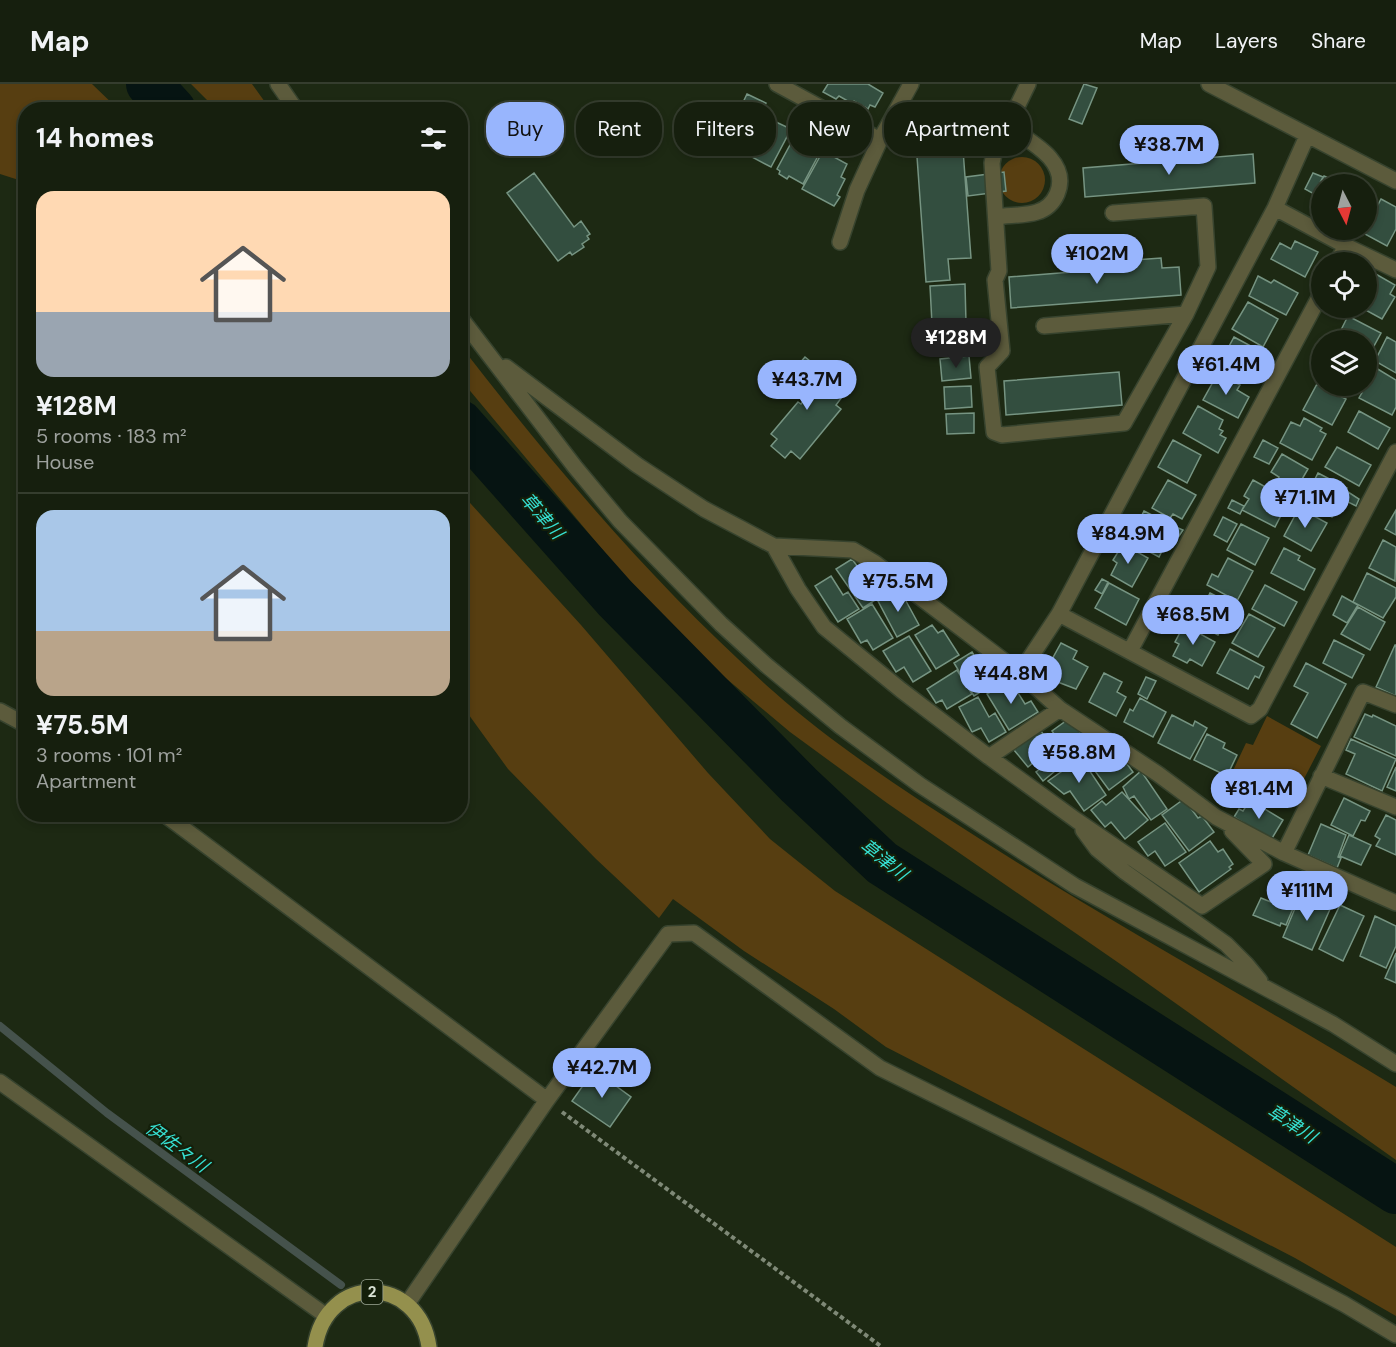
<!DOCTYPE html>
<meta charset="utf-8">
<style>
:root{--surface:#161f0e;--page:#1f2717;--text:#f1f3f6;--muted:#9ea29e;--line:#353d2e;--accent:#98b5fd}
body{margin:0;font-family:"DM Sans","Noto Sans JP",sans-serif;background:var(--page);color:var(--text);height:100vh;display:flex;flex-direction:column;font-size:22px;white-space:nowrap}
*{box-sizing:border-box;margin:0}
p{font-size:20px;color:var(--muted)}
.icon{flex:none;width:33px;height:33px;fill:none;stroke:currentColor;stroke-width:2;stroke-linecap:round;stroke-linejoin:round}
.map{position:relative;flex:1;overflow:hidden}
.sheet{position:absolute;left:18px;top:18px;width:450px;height:720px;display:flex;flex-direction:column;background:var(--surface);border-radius:24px;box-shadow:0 3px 9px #0003,0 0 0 2px var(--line)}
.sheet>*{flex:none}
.banner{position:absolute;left:486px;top:18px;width:570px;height:54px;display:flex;gap:12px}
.needle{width:39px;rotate:174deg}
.buttons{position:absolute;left:1311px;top:90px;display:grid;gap:12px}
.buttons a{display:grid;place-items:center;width:66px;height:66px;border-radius:50%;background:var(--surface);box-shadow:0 3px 9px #0003,0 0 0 2px var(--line);font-size:30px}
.price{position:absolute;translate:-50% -51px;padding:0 14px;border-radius:21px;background:var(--accent);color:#111;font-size:20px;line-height:39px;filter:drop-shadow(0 2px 3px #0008)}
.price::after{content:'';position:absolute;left:50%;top:36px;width:18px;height:14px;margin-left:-9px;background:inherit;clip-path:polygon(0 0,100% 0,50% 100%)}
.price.on{background:#222;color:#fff}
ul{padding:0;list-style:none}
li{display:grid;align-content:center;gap:12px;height:318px;padding:0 18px}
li+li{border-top:2px solid var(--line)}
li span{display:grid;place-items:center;height:186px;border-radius:18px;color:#555}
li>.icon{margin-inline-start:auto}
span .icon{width:108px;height:108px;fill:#fffc;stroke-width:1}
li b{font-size:26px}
h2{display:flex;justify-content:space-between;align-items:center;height:72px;padding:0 18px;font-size:26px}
.pill{padding:0 21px;border-radius:24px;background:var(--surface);box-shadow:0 3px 9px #0003,0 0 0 2px var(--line);font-size:21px;line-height:54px}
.pill.on{background:var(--accent);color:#111}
header{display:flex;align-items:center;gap:36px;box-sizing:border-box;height:84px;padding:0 30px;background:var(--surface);border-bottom:2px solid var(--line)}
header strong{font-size:28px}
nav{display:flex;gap:33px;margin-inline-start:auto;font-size:21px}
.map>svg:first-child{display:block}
</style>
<header>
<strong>Map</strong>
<nav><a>Map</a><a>Layers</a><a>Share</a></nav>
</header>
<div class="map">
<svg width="1396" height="1263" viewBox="0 0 1396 1263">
<rect width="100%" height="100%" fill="#1d2913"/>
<path fill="#573e11" d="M0,0H92L118,25L26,26L25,98L0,90Z
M191,0H252L270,25H216Z
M999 96a23 23 0 1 1 46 0a23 23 0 1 1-46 0Z
M460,261C555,384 657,504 773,607C836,663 909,710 980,755C1116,842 1258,919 1396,1003V1076L1126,884L887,719L790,648L703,575L626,494L461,296Z
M461,409L581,541L708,689L770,755L835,807L1396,1163V1232L1295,1174L886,963L834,925L744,867L673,815L659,834L596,775L508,685L461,620Z
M1267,632L1321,662L1293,716L1230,693L1246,659L1253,661Z"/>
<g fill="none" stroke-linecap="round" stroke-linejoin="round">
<path stroke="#45524c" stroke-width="8" d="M0,942L107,1029L341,1201"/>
<path stroke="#061412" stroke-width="46" d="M149,0L173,26
M460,339L615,514L799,701L882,779L1396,1107"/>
</g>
<path fill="#334e3f" stroke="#769482" stroke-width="1.5" d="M828,0H868L883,9L875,23L870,21L868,25L854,17L853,20L839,12L836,15L823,8Z
M1084,0L1097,4L1082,40L1069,35Z
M747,10L766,19L753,46L738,39L743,29L739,27Z
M960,25L971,174L948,175L950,196L926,198L915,45L935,43L934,27Z
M776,38L791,45L771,83L750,72L753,66L750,64L763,39L772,44Z
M797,48L807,53L809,48L826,57L803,100L789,92L787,95L779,90L780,87L777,85Z
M823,67L847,80L841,93L845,95L837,111L840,113L834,122L802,105Z
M1253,70L1255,99L1085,113L1083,84Z
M1004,88L1006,107L968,112L966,93Z
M534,89L574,143L581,137L590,150L587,152L589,155L582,160L584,163L572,171L570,168L558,177L507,109Z
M1313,89L1323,93L1314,110L1305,105Z
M1324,92L1341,100H1322V122L1311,116Z
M1381,115L1396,123V145L1387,162L1363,149Z
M1295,157L1318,168L1305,193L1271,175L1280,159L1291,165Z
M1161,174L1162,184L1179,183L1181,211L1011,224L1009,193L1122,184L1121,177Z
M1367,185L1395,201L1390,210L1395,213L1382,235L1362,224H1366Z
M1258,192L1271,199L1274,196L1298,209L1286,231L1249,212Z
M965,200L966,239L932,240L930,202Z
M1248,218L1278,235L1263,263L1232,245Z
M1348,232L1381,249L1368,273L1366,272V256H1336Z
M1234,253L1262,268L1258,275L1264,278L1252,299L1219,281Z
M1387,253L1396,258V289L1375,277Z
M967,260L968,269L940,271V262Z
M969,272L971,294L942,297L940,275Z
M805,273L820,285L818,287L845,309L836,321L841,325L800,375L791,367L785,374L771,362L777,355L771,350L798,318L801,320L807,312L786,295Z
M1376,284L1396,296V323L1392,331L1359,314Z
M1119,288L1122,321L1006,331L1004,297Z
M1218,289L1240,301L1237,306L1249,313L1238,334L1203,316Z
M1317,300L1346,315L1332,341L1303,326Z
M971,302L972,323L945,325L944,303Z
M1198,322L1223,336L1219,345L1223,347L1220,351L1226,354L1218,369L1183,349Z
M1359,327L1390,344L1378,365L1348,348Z
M974,329V349L947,350L946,330Z
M1304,334L1322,344L1320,347L1326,350L1312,376L1280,359L1291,338L1300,342Z
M1173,356L1201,371L1187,399L1158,383Z
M1263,356L1278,364L1269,380L1254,373Z
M1337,363L1371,381L1359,402L1325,383Z
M1282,370L1308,385L1294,409L1276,399L1279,393L1271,388Z
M1318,389L1347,404L1332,433L1303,419Z
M1168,396L1196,411L1182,435L1173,430L1170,434L1152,424Z
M1253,396L1289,416L1275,443L1242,426L1249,415L1244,412Z
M1348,408L1359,415L1356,422L1344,416Z
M1232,416L1244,422L1240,430L1228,424Z
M1299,424L1327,439L1311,467L1284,452Z
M1396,426V451L1385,445Z
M1144,427L1166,438L1162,445L1165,447L1159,458L1165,461L1159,473L1129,457Z
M1223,433L1237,440L1227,458L1214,451Z
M1169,440L1183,446L1179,452L1166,446Z
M1241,440L1269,454L1255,481L1227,466Z
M1383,456L1396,463L1395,497L1369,484Z
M1123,460L1148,474L1132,503L1111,491L1117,479L1113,476Z
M1284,464L1300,472L1298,476L1315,485L1304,506L1271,489Z
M1228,474L1253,487L1237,517L1207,501L1212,490L1218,493Z
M852,475L860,486L865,483L874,497L880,493L889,507L863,524L836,485Z
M1367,489L1396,504V513L1383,534L1353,518Z
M831,492L843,511L848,508L859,525L838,538L815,502Z
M1102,495L1108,498L1102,510L1095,506Z
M1109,499L1139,515L1126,541L1095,524Z
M1265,501L1297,518L1284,542L1252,525Z
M900,506L919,541L897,553L878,517Z
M1210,509L1234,521L1218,551L1183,533L1193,513L1205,519Z
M1342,512L1358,521L1347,539L1333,531Z
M872,520L893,554L873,566L867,556L861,559L847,535Z
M1358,523L1385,538L1370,566L1341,550Z
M1249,530L1275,544L1258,573L1232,559Z
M932,541L938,549L943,546L959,571L936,585L915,551Z
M1184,541L1215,558L1202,582L1190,575L1187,579L1173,572L1179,560L1175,558Z
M909,552L931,587L913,598L904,583L896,588L883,567Z
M1334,556L1364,571L1352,594L1323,579Z
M1061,559L1077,567L1073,575L1088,583L1076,605L1055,597L1056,594L1045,588Z
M1395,561H1396V612L1376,603Z
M1230,565L1264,583L1259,594L1255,592L1248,605L1217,589Z
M972,568L992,601L974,612L954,579Z
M1306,579L1346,600L1317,654L1291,640L1308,609L1294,602Z
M957,586L972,610L947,625L942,616L936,619L927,605Z
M1104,589L1122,598L1117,608L1126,613L1116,632L1089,618Z
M1146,593L1156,597L1147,615L1138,610Z
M1010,596L1025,620L1031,617L1038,628L1009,646L987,610Z
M978,613L989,633L995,629L1006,648L989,658L981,644L972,648L959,623Z
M1140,614L1166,628L1153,653L1124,638L1130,625L1133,627Z
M1365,630L1372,633L1373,631L1396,642V672L1354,653Z
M1172,631L1193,642L1195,637L1207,644L1190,675L1158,659Z
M1070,634L1091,664L1073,677L1052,647Z
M1039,645L1066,678L1043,697L1036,688L1040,685L1034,678L1028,683L1014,666Z
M1207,650L1225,659L1223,664L1237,671L1227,692L1194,676Z
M1351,655L1396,675L1382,707L1346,690L1355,670L1346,666Z
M1103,658L1117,676L1122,673L1133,688L1109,706L1084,672Z
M1081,674L1106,711L1084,727L1070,707L1064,710L1048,697Z
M1396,683V707L1387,703Z
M1141,687L1167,725L1151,736L1134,712L1129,715L1123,703Z
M1220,701L1234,706L1231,713L1218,708Z
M1122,708L1148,736L1125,755L1111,738L1105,743L1091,726L1102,717L1106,721Z
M1344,714L1370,727L1365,737L1361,736L1353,752L1331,741Z
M1184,715L1198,734L1202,732L1214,748L1189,767L1162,731Z
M1250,716L1283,736L1271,756L1234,733L1239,725L1243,727Z
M1386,731L1396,736V771L1376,762L1380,755L1375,752Z
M1165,739L1186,768L1165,782L1155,767L1148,772L1138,758Z
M1321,740L1346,751L1338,773L1341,774L1337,784L1308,771Z
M1349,751L1371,761L1361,781L1340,772Z
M1210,757L1218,768L1223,765L1233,780L1229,783L1231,785L1199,808L1179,779Z
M1292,806L1299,810L1286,841L1281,839L1280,842L1253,831L1261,814L1271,818L1276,808L1289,813Z
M1301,810L1331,823L1312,866L1283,853Z
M1340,821L1364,832L1343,877L1319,865Z
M1375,832L1396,842V862L1386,884L1360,872Z
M1396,869V899L1385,894Z
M594,986L631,1013L610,1043L572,1017Z"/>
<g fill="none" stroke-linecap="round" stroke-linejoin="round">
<g stroke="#37432e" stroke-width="18">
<path id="minor" d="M278,0L296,26
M777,0L880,56
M1028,0L994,70L992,79L999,187L995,196L1002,267L987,283L994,348L1002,351L1124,339L1186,230L1208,183L1204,122L1113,129
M1209,0L1396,97
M1275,124L1346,162L1337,178
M996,133C1009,131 1024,132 1037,128C1047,125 1053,119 1057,110C1071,77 1029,57 1007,42
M840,158L857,106L880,56L911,0
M1346,162L1396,186
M460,233L575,383L620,437L721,540L766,581L840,642L920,701L1075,802L1333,940L1396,980
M1044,242L1186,230
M506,283L637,381L704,425L742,445L774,462L853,466L875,479L1020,589L1060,625L1158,690L1216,733L1284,769L1396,819
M774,462L798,505L824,543L901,606L989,673L1076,736L1202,822L1264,780L1232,747
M1059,530L1251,632L1260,625L1396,368
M1130,567L1322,208
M1020,589L1059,530L1275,124L1307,52
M0,627L26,641
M989,673L1060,625
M1321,692L1396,723
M164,730L547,1016
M1083,746L1097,765L1125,788L1226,860L1246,880L1260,897
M1284,769L1363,608L1396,621
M0,998L325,1231
M407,1220L547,1016L668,850L694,849L880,984L1148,1117L1344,1220L1396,1251"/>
</g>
<g stroke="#37432e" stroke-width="18">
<path id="major" d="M315,1263C326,1189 419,1190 429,1263"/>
</g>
<path stroke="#7f8977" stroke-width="4" stroke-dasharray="4.5 3" stroke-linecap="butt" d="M562,1028L882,1263"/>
<use href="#minor" stroke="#5c5b3c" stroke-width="15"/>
<use href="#major" stroke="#94904d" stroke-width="15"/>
</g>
<g text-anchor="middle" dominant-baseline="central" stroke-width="4.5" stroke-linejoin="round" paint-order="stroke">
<rect fill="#141f0a" stroke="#9ea897" stroke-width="1.5" x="361.5" y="1196" width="21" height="24" rx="4.5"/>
<g font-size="15" font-weight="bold" fill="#d9e2d4">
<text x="372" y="1208">2</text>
</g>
<g font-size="18" font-style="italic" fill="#36e1d3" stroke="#141f0a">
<text transform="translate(542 432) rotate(49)">草津川</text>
<text transform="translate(884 776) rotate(38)">草津川</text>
<text transform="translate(1292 1040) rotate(33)">草津川</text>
<text transform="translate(177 1063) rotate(36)">伊佐々川</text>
</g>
</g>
</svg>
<div class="buttons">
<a><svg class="needle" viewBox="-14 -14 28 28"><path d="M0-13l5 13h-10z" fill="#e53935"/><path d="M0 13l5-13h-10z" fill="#9ea29e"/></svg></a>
<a><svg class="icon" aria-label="locate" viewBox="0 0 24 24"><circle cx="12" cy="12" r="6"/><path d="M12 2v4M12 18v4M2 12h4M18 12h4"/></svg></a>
<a><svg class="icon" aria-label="layers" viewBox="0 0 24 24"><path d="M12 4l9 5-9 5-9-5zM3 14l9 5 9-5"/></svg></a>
</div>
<b class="price" style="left:1169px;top:92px">¥38.7M</b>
<b class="price" style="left:1097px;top:201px">¥102M</b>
<b class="price on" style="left:956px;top:285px">¥128M</b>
<b class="price" style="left:1226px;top:312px">¥61.4M</b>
<b class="price" style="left:807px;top:327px">¥43.7M</b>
<b class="price" style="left:1305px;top:445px">¥71.1M</b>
<b class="price" style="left:1128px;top:481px">¥84.9M</b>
<b class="price" style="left:898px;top:529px">¥75.5M</b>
<b class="price" style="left:1193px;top:562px">¥68.5M</b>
<b class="price" style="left:1011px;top:621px">¥44.8M</b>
<b class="price" style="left:1079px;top:700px">¥58.8M</b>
<b class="price" style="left:1259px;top:736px">¥81.4M</b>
<b class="price" style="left:1307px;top:838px">¥111M</b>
<b class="price" style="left:602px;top:1015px">¥42.7M</b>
<div class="banner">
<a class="pill on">Buy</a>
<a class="pill">Rent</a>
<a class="pill">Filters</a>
<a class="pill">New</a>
<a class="pill">Apartment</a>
</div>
<section class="sheet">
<h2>14 homes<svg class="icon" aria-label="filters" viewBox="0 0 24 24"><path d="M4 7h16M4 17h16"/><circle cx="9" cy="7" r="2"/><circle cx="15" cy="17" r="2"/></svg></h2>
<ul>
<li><span style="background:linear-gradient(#ffd9b3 65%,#9aa5b1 0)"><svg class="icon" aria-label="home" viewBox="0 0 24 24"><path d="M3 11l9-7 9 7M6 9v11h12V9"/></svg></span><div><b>¥128M</b><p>5 rooms · 183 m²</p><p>House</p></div></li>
<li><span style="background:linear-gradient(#a9c7e8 65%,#b9a48a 0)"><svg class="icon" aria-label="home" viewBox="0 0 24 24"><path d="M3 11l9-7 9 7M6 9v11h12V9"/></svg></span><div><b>¥75.5M</b><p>3 rooms · 101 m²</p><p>Apartment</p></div></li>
</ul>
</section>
</div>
